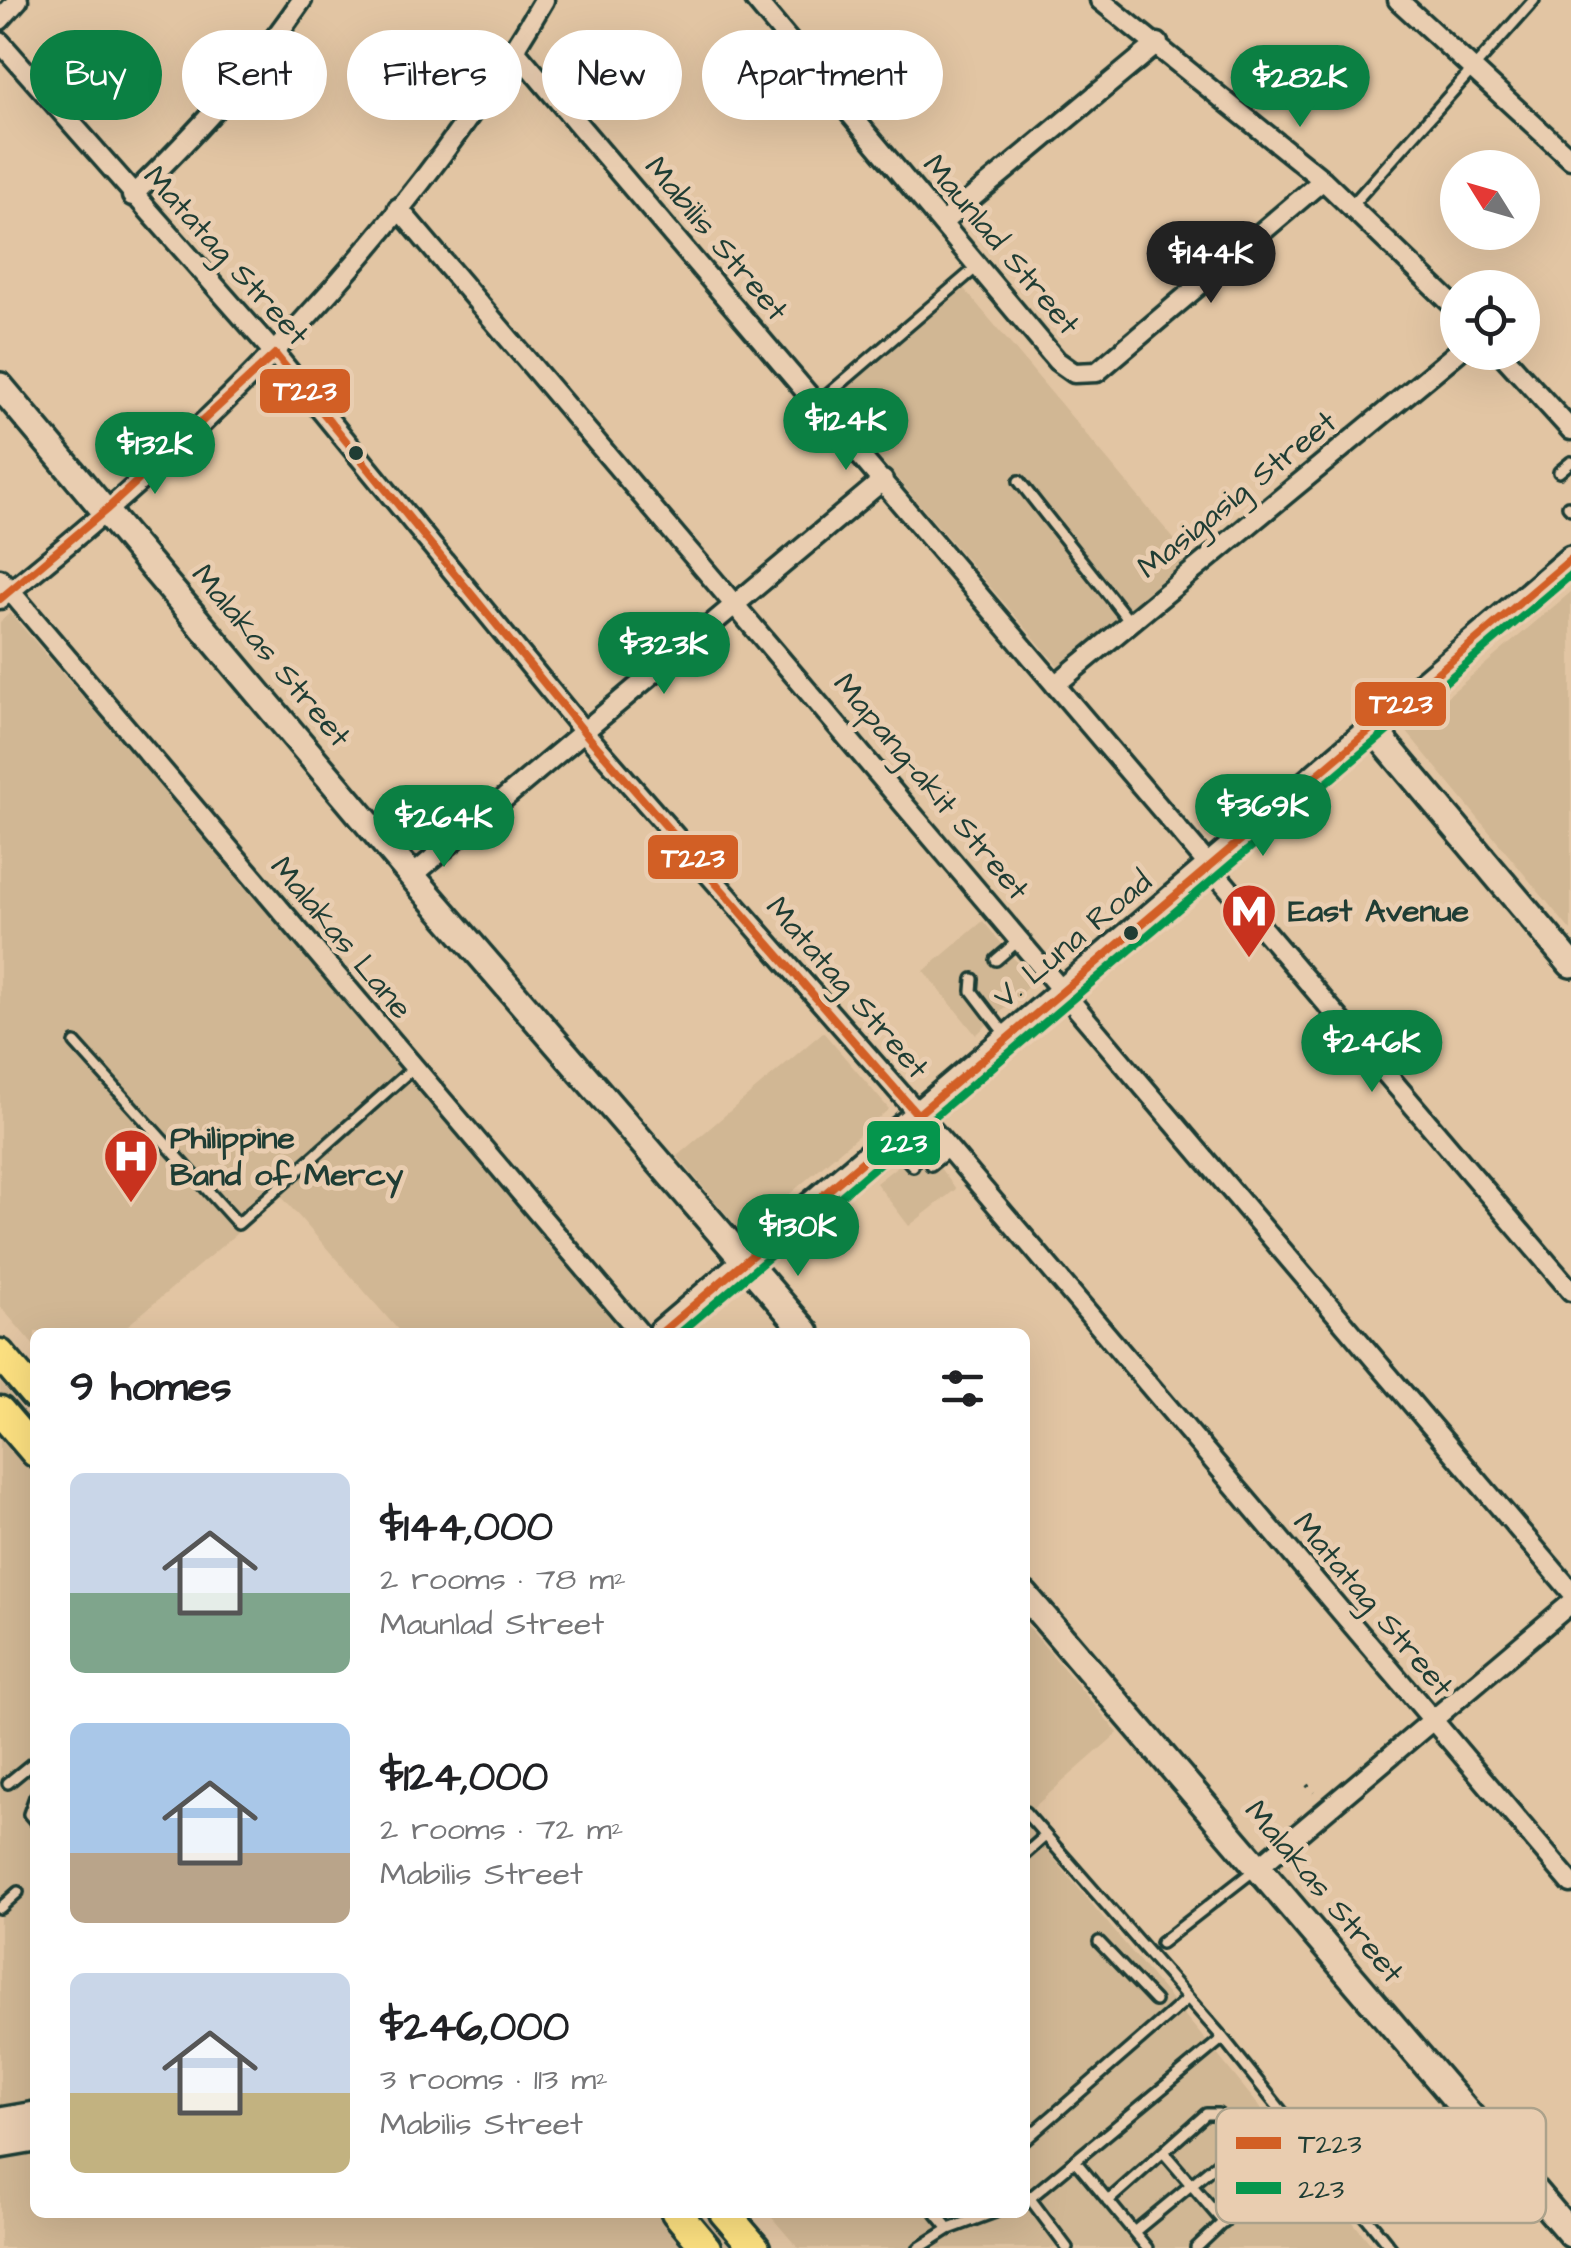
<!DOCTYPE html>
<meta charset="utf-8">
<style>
:root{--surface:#fff;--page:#f6f6f6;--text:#202124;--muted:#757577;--accent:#0b8043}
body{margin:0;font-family:"Architects Daughter",sans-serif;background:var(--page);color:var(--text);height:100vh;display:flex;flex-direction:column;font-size:38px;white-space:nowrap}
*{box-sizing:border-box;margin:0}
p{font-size:32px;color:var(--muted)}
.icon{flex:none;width:55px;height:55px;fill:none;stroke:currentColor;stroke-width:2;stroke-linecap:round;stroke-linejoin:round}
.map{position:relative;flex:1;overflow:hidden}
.panel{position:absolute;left:30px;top:1328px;width:1000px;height:890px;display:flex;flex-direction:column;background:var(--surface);border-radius:15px;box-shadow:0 10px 40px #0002}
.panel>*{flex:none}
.top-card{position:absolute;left:30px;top:30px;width:1000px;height:90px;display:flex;gap:20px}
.needle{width:65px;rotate:307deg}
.controls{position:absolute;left:1440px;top:150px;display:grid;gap:20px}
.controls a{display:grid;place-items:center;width:100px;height:100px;border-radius:50%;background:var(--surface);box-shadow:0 10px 40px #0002;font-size:50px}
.price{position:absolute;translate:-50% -85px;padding:0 22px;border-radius:35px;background:var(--accent);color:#fff;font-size:32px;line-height:65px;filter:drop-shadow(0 2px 5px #0008)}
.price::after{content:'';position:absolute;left:50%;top:60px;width:30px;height:22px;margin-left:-15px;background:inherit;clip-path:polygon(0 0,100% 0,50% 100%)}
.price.active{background:#222;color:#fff}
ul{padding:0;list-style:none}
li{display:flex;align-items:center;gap:30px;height:250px;padding:0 40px}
li span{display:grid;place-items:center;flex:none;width:280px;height:200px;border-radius:15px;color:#555}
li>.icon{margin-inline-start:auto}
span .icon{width:120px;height:120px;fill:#fffc;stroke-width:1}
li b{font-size:42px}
h2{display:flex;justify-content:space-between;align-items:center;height:120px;padding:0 40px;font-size:42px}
.pill{padding:0 35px;border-radius:45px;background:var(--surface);box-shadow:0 10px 40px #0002;font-size:35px;line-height:90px}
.pill.active{background:var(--accent);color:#fff}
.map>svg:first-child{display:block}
</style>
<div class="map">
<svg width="1571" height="2248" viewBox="0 0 1571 2248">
<rect width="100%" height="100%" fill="#e2c5a3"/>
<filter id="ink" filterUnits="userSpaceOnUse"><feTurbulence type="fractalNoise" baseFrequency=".01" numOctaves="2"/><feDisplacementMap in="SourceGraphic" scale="20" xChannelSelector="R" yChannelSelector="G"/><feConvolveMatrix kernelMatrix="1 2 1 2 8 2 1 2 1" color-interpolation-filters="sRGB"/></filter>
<g filter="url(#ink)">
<path fill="#d1b794" d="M961,285L1189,557L1059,667L828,398Z
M1571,592V931L1406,731Z
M10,613L624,1322L612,1332H400L281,1196L120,1332H35V1347L0,1306V622Z
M983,921L1033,982L976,1035L924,971Z
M823,1032L889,1109L743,1234L677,1156Z
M923,1146L956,1189L909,1226L876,1183Z
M0,1382L35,1424V2212L703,2213L733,2248H0Z
M1025,1623L1118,1733L1025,1815Z
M1025,1824L1212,2048L1374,2248H798L768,2213L1025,2212Z"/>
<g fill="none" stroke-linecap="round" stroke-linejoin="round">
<g stroke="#1f3d34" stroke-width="16">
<path id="lane" d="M1351,206L1534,0
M817,404L978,266
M1559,472L1571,462
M1019,481L1130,622
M1568,506L1571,509
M996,960L1018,941
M973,979L972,991L1005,1034
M75,1043L238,1224L412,1069
M890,1141L913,1166
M931,1165L950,1150
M8,1783L35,1761
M35,1797L29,1814L35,1821
M1025,1812L1223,2038L1391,2248
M1025,1854L1043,1838
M0,1908L18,1892
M1099,1942L1155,2001
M1161,1943L1257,1868
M1025,2140L1188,1998
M1164,2153L1224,2223
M1077,2163L1147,2248
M1031,2200L1067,2248
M1108,2201L1206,2114H1218L1266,2167L1270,2178L1196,2248
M1025,2202L1223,2038
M935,2212L949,2229
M1134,2232L1243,2142
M919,2248L949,2229L995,2212"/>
</g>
<g stroke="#1f3d34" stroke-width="25">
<path id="street" d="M755,0L1057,361L1074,373L1097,372L1323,180
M1100,0L1323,180L1458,310
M1398,0L1571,159
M0,20L18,0
M0,42L275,354L585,733L950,1150L1571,1883
M515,50L1571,1291
M132,196C194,135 253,72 302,0
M398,208L1571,1591
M943,222L1158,43
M1500,352L1571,430
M0,579L639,1332
M0,599C209,434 410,231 544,0
M1055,685L1458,352
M412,876L883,480
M1260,1866L1571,1603"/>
</g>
<g stroke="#1f3d34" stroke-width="32">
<path id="secondary" d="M0,386L412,876L806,1332
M1373,729L1571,964
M662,1332L1571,559
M1025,1595L1571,2234
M0,2121L35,2115
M0,2145L35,2139"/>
</g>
<g stroke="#1f3d34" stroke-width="35">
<path id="primary" d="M0,1354L35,1395
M0,1411L35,1452
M676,2212L706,2248
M724,2212L755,2248"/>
</g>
<path stroke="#1f3d34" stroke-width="4" stroke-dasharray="2.5 8" stroke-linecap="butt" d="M1307,1785L1314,1793"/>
<use href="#lane" stroke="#e9cdb0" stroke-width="9"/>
<use href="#street" stroke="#e9cdb0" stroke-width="18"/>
<use href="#secondary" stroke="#e9cdb0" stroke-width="25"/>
<use href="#primary" stroke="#fce080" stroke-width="28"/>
<g stroke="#e9cdb0" stroke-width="15">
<path id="bus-1" d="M0,599L106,510L275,354L585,733L917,1114
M662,1332L1571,559"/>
</g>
<g stroke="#e9cdb0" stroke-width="15">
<path id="bus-2" d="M681,1332L1571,575"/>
</g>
<use href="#bus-1" stroke="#d25f25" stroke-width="8"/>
<use href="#bus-2" stroke="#05964d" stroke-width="8"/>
</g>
</g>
<defs>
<g id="metro-pin" transform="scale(2.875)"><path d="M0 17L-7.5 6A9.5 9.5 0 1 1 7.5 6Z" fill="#c8321e" stroke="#e9cdb0"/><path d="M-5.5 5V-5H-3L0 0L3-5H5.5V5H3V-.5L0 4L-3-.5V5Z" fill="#fff"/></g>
<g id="hospital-pin" transform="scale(2.875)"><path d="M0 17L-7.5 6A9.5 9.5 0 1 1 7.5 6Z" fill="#c8321e" stroke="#e9cdb0"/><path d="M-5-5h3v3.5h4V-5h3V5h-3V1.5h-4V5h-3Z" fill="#fff"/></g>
</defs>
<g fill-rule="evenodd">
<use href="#metro-pin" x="1249" y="911"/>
<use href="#hospital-pin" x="131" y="1156"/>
</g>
<g fill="#1f3d34" stroke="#e9cdb0" stroke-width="4">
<circle cx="356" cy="453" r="9"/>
<circle cx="1131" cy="933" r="9"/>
</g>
<g text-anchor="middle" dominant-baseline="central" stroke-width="10" stroke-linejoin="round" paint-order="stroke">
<g font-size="32" fill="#1f3d34" stroke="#e9cdb0">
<text transform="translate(716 239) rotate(50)">Mabilis Street</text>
<text transform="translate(1001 245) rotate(50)">Maunlad Street</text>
<text transform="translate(226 256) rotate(48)">Matatag Street</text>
<text transform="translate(1237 495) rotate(-39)">Masigasig Street</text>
<text transform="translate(271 656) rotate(50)">Malakas Street</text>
<text transform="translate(931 787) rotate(50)">Mapang-akit Street</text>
<text transform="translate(341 938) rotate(50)">Malakas Lane</text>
<text transform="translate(1073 940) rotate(-40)">V. Luna Road</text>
<text transform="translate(847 988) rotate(49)">Matatag Street</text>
<text transform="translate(1373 1605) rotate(50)">Matatag Street</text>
<text transform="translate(1324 1892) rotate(50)">Malakas Street</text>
</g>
<g font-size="32" font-weight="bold" fill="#1f3d34" stroke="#e9cdb0" text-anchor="start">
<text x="1288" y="911">East Avenue</text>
<text x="170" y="1138">Philippine<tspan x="170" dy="37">Band of Mercy</tspan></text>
</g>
</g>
<rect x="1216" y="2108" width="330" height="115" rx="15" fill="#e9cdb0" stroke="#aca28b" stroke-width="2.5"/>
<rect x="1236" y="2137" width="45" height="12" fill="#d25f25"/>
<rect x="1236" y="2182" width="45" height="12" fill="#05964d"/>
<g font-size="28" fill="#1f3d34">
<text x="1298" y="2153">T223</text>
<text x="1298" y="2198">223</text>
</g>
<g stroke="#e9cdb0" stroke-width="4">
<rect x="258" y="367" width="94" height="48" rx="10" fill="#d25f25"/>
<rect x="1353" y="680" width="95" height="48" rx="10" fill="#d25f25"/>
<rect x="646" y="833" width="94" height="48" rx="10" fill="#d25f25"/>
<rect x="865" y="1119" width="77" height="48" rx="10" fill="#05964d"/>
</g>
<g font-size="28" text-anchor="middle" font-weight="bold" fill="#fff">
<text x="305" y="400">T223</text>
<text x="1401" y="713">T223</text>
<text x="693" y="867">T223</text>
<text x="904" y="1152">223</text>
</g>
</svg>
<div class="controls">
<a><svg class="needle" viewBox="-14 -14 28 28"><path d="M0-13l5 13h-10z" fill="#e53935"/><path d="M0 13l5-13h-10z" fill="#757577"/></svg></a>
<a><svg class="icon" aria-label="locate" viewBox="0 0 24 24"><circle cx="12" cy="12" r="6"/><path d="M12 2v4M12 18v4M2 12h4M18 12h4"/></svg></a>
</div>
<b class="price" style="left:1300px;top:130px">$282K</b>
<b class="price active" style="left:1211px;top:306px">$144K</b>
<b class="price" style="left:846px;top:473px">$124K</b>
<b class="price" style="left:155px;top:497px">$132K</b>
<b class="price" style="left:664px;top:697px">$323K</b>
<b class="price" style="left:1263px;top:859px">$369K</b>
<b class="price" style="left:444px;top:870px">$264K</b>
<b class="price" style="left:1372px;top:1095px">$246K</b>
<b class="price" style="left:798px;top:1279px">$130K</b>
<div class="top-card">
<a class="pill active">Buy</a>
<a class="pill">Rent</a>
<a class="pill">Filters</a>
<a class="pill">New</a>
<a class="pill">Apartment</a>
</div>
<section class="panel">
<h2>9 homes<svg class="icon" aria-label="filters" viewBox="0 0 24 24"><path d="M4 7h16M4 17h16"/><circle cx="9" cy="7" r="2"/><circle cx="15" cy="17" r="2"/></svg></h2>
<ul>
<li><span style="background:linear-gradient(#c9d6e8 60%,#7fa58c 0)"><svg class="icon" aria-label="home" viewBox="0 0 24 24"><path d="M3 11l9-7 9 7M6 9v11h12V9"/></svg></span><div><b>$144,000</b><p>2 rooms · 78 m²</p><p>Maunlad Street</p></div></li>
<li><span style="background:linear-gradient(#a9c7e8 65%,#b9a48a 0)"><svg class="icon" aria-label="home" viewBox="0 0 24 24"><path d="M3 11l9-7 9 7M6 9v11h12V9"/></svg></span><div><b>$124,000</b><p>2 rooms · 72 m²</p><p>Mabilis Street</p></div></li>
<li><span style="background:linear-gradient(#c9d6e8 60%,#c2b280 0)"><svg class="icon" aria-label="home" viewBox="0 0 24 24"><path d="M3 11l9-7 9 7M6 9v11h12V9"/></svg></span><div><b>$246,000</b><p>3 rooms · 113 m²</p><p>Mabilis Street</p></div></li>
</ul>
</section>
</div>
